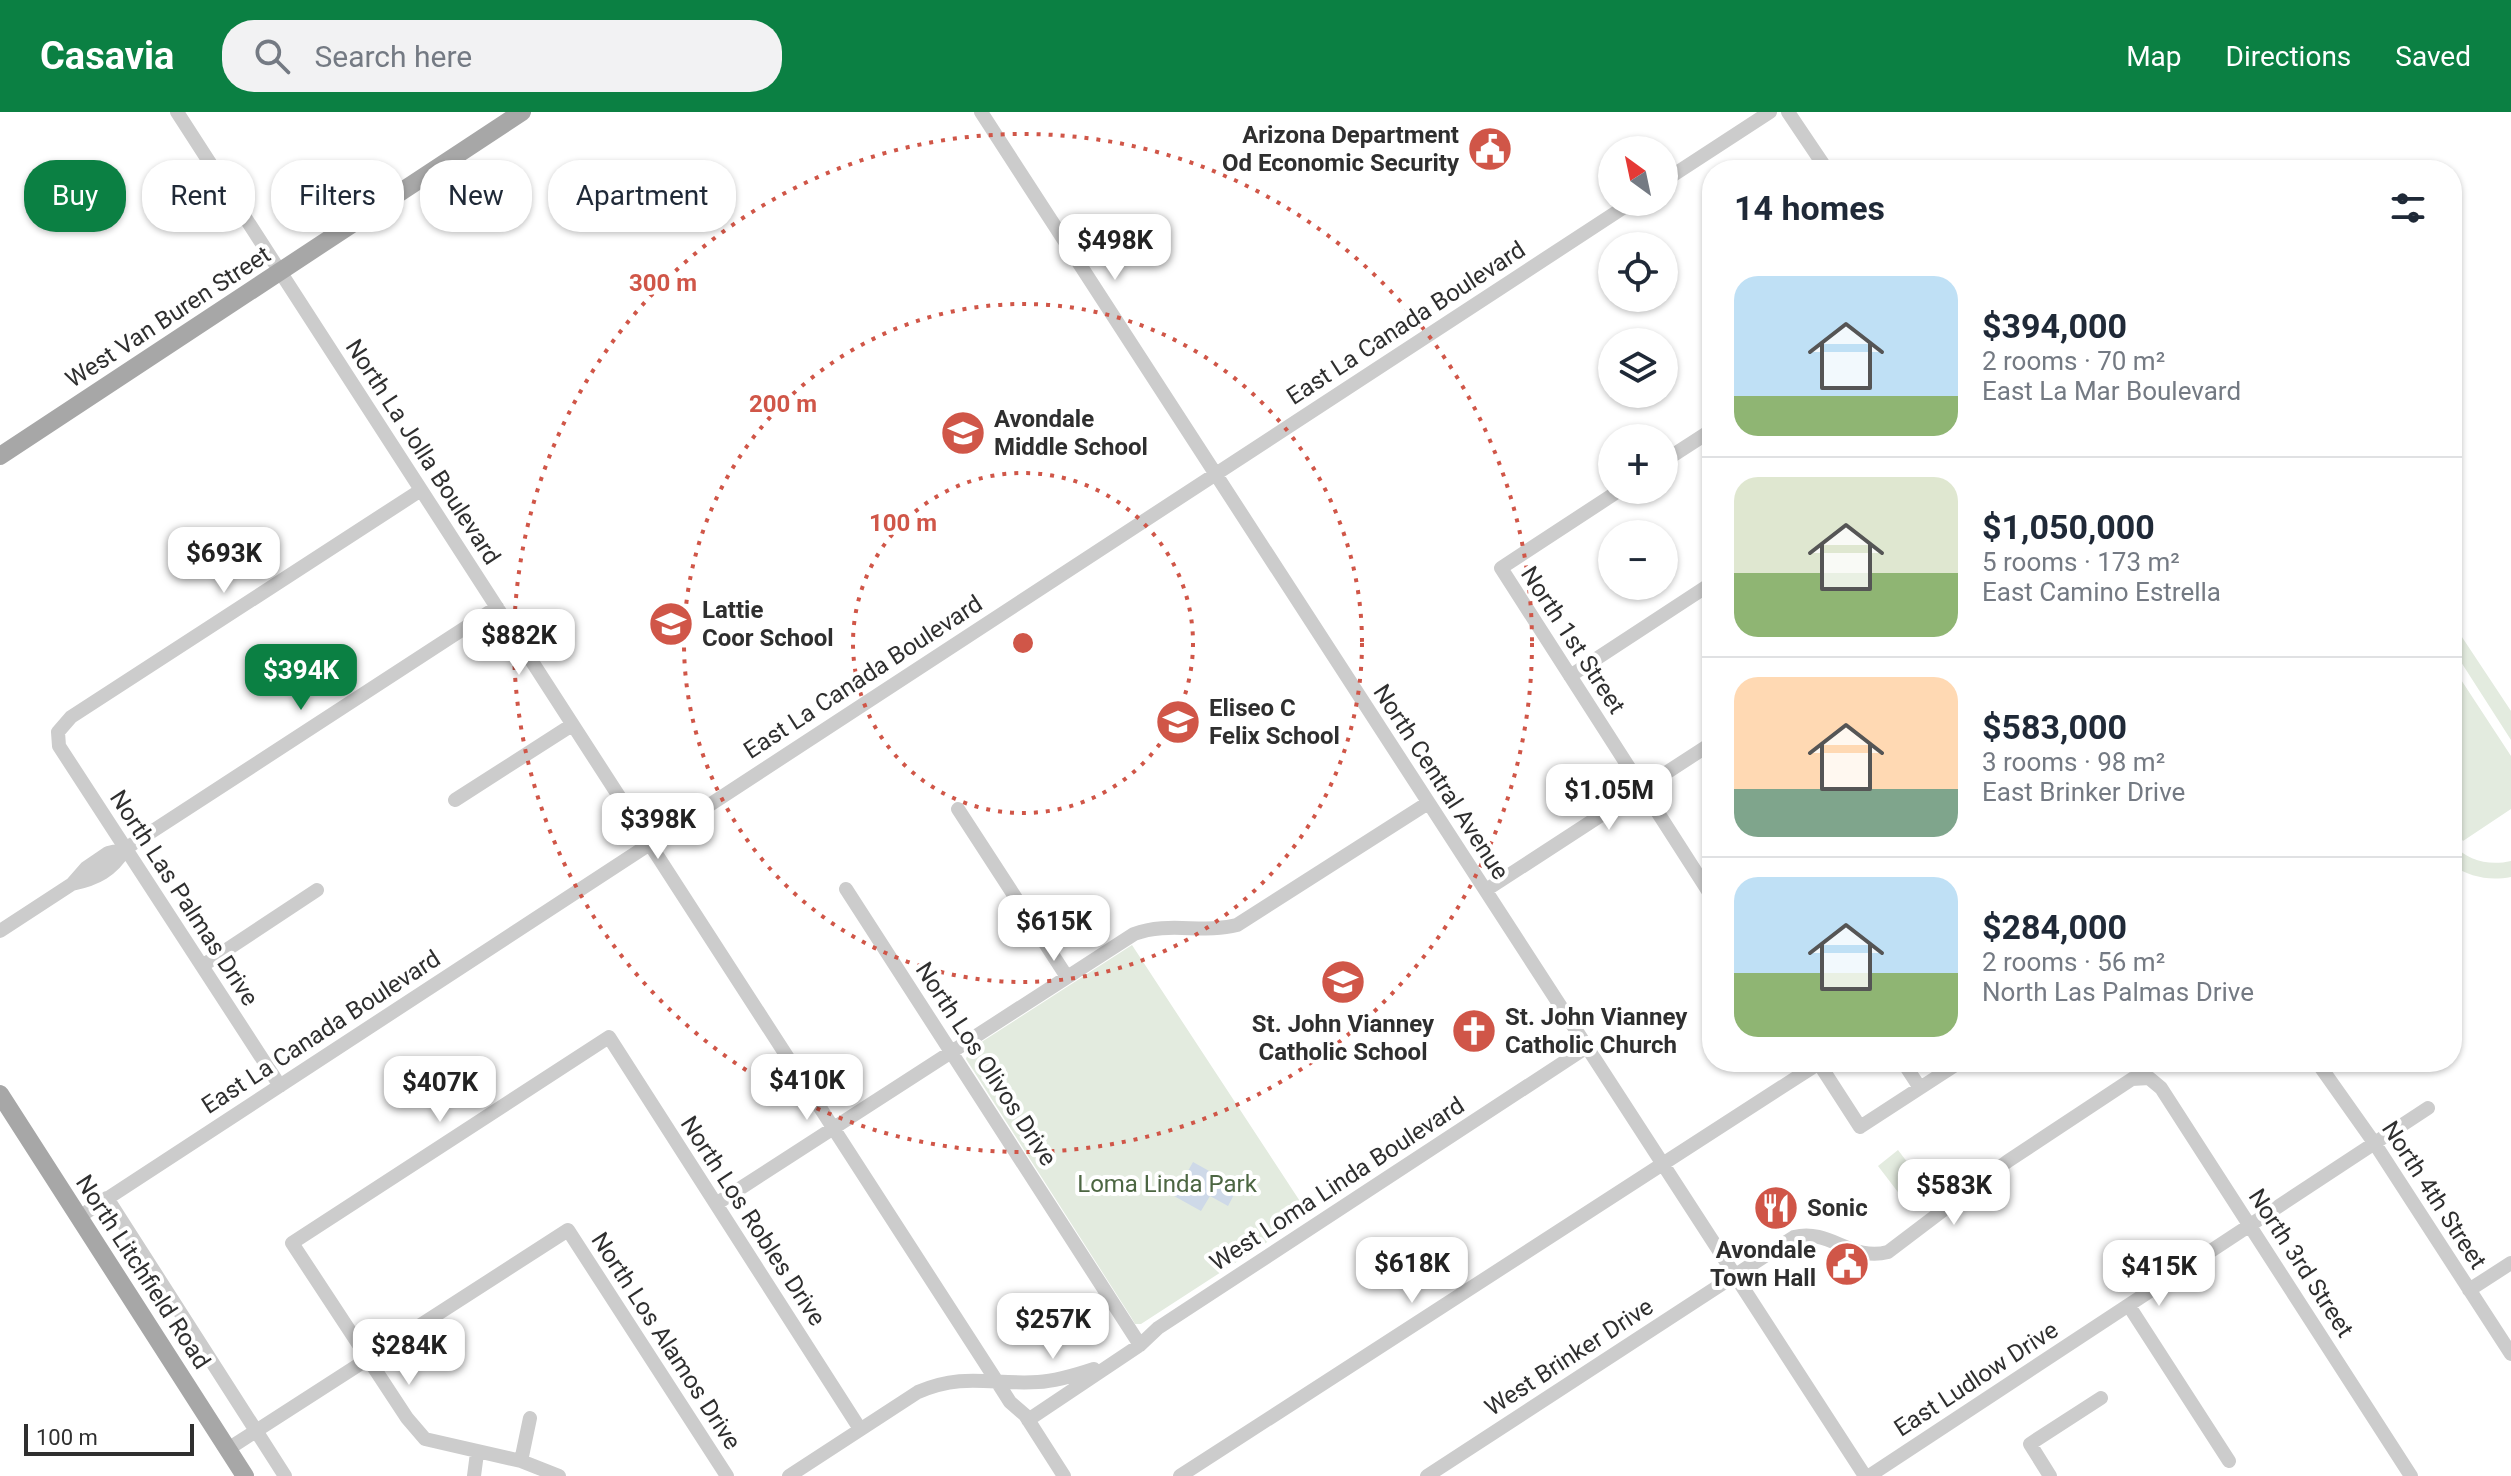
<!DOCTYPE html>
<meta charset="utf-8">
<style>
:root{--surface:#fff;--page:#f2f2f3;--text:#1f2937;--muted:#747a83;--line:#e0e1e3;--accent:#0b8043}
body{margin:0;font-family:Roboto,sans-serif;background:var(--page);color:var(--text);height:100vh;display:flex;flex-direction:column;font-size:30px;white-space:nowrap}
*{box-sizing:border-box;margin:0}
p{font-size:26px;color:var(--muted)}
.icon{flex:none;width:44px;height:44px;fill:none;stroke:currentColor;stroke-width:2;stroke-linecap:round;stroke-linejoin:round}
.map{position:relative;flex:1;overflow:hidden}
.details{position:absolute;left:1702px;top:48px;width:760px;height:912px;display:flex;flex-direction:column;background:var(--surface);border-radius:32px;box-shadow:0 2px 6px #0004}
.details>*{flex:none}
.banner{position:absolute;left:24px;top:48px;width:760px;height:72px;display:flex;gap:16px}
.needle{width:52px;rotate:327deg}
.buttons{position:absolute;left:1598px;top:24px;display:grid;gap:16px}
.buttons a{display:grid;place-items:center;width:80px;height:80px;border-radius:50%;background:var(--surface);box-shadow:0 2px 6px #0004;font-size:40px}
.scale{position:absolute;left:24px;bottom:20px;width:170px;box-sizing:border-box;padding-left:8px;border:4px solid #2f2f2f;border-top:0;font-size:22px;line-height:28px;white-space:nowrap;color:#2f2f2f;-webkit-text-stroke:6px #fff;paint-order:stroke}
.price{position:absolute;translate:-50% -68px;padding:0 18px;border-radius:16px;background:#fff;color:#222;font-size:26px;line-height:52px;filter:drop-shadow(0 2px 4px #0008)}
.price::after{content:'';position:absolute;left:50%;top:48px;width:24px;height:18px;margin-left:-12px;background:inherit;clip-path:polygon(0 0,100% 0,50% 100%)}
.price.current{background:var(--accent);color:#fff}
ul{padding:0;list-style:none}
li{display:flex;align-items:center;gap:24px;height:200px;padding:0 32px}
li+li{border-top:2px solid var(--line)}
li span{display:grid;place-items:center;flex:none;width:224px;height:160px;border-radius:24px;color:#555}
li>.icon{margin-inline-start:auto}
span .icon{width:96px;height:96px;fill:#fffc;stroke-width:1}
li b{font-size:34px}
h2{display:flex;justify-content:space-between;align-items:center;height:96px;padding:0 32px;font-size:34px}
.tag{padding:0 28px;border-radius:32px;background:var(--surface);box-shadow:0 2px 6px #0004;font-size:28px;line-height:72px}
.tag.current{background:var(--accent);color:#fff}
header{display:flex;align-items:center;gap:48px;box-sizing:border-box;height:112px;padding:0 40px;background:var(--accent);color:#fff}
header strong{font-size:38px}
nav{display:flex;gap:44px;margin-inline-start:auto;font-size:28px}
.search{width:560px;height:72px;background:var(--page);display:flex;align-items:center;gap:20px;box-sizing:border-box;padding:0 28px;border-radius:32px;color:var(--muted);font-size:30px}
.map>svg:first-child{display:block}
</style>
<header>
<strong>Casavia</strong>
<div class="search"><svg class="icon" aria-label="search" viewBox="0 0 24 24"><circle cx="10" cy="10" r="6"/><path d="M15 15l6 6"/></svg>Search here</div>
<nav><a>Map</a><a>Directions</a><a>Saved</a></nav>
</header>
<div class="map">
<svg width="2511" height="1364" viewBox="0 0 2511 1364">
<rect width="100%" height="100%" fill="#fff"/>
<path fill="#e3ebdf" d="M2452,510L2511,599V628L2452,536Z
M2452,554L2511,644V697L2463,729L2452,713Z
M2452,732C2468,749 2489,754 2511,749V765C2489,769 2470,765 2452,753Z
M1132,833L1309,1103L1141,1212H1135L1131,1205L966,947L969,938Z
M1898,1038L1924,1072L1904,1088L1878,1054Z"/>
<path fill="#ced9e8" d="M1193,1050L1238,1075L1228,1094L1210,1084L1201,1099L1174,1084Z"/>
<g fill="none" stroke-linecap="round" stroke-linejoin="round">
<path stroke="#ccc" stroke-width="14" d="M177,0L996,1268L1010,1290L1025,1303L1064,1364
M981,0L1865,1364
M1788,0L1827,58
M1664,69L1770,0
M1664,349L1712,318
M1620,378L1501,456L1712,785
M1570,564L1712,471
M455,688L572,613
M958,697L1067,865
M72,772C96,767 112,759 125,737
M846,777L1140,1233
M1486,778L1712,631
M0,819L72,772L86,756L108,741L125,737L497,495
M202,854L317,778
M1818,950L1860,1015L1960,950
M1903,950L1920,976
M2317,950L2375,1032L2511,1242
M280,974L59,634L58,620L71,605L421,378
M107,1086L285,1364
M716,1092L1134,822C1168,809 1203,822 1237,813L1428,691
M79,1105L1632,90
M2469,1178L2511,1151
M2129,1194L2229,1349
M1028,1308L1140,1233L1158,1216L1587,935
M228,1337L568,1118L727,1364
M521,1349L530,1306
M474,1364L477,1341
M559,1364L521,1349L425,1327L407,1306L292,1131L609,925L860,1317
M789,1364L918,1280C964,1260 992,1273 1038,1270C1057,1269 1076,1263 1094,1257
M1180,1364L1819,951
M1427,1364L1794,1125C1830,1116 1851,1150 1888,1140L2008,1049L2132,967L2149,966L2161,976L2411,1364
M1869,1364L2428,996
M2050,1364L2030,1332L2101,1286"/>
<path stroke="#a7a7a7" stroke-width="18" d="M0,344L522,0
M0,982L245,1364"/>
</g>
<g fill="none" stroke="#d05648" stroke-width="4" stroke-dasharray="4 8">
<circle cx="1023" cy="531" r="170"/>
<circle cx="1023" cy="531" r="339"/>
<circle cx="1023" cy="531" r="509"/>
</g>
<defs>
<g id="civic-disc" transform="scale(2.3)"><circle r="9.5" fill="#d05648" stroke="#fff"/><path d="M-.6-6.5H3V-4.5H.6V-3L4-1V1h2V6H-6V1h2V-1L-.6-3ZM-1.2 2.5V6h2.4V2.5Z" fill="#fff"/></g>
<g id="school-disc" transform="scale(2.3)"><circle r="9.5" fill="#d05648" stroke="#fff"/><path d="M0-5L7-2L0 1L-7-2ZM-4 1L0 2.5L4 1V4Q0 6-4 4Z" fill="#fff"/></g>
<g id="church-disc" transform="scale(2.3)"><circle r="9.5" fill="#d05648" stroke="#fff"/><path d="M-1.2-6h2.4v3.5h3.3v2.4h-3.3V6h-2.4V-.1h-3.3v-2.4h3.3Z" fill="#fff"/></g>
<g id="restaurant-disc" transform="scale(2.3)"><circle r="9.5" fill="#d05648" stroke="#fff"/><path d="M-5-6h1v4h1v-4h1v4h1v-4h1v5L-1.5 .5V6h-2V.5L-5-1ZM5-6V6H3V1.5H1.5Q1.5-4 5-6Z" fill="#fff"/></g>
</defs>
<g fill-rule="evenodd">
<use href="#civic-disc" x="1490" y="37"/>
<use href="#school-disc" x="963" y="321"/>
<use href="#school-disc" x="671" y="512"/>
<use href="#school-disc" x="1178" y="610"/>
<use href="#school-disc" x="1343" y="870"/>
<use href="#church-disc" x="1474" y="919"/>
<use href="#restaurant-disc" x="1776" y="1096"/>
<use href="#civic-disc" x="1847" y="1152"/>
</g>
<g text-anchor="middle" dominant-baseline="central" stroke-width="8" stroke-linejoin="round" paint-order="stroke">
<g font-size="24" font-weight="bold" fill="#2f2f2f" stroke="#fff" text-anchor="start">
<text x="1459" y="23" text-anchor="end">Arizona Department<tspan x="1459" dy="28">Od Economic Security</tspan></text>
<text x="994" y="307">Avondale<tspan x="994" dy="28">Middle School</tspan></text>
<text x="702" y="498">Lattie<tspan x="702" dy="28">Coor School</tspan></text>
<text x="1209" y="596">Eliseo C<tspan x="1209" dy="28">Felix School</tspan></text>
<text x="1505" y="905">St. John Vianney<tspan x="1505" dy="28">Catholic Church</tspan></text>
<text x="1343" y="912" text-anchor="middle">St. John Vianney<tspan x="1343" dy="28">Catholic School</tspan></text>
<text x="1807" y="1096">Sonic</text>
<text x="1816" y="1138" text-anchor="end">Avondale<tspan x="1816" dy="28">Town Hall</tspan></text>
</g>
<g font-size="24" fill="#2f2f2f" stroke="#fff">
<text transform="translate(168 205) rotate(-33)">West Van Buren Street</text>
<text transform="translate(1406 211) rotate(-33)">East La Canada Boulevard</text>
<text transform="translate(423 340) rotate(57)">North La Jolla Boulevard</text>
<text transform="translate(1573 528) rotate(57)">North 1st Street</text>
<text transform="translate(863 565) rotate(-33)">East La Canada Boulevard</text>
<text transform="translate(1441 670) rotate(57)">North Central Avenue</text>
<text transform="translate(184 786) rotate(57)">North Las Palmas Drive</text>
<text transform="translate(321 920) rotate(-33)">East La Canada Boulevard</text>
<text transform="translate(986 952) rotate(57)">North Los Olivos Drive</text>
<text transform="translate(1337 1072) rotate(-33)">West Loma Linda Boulevard</text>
<text transform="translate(2434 1083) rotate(57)">North 4th Street</text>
<text transform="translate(753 1109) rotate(57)">North Los Robles Drive</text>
<text transform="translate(2301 1151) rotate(57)">North 3rd Street</text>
<text transform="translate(143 1160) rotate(57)">North Litchfield Road</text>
<text transform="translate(666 1229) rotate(57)">North Los Alamos Drive</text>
<text transform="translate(1569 1245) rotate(-33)">West Brinker Drive</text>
<text transform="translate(1976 1267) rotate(-33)">East Ludlow Drive</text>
</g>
<g font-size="24" fill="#4c6642" stroke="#fff">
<text x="1167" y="1072">Loma Linda Park</text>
</g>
</g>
<circle cx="1023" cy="531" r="12" fill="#d05648" stroke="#fff" stroke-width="4"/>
<g font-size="24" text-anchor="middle" font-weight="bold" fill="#d05648" stroke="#fff" stroke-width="8" stroke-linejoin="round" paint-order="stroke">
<text x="663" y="179">300 m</text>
<text x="783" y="300">200 m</text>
<text x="903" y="419">100 m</text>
</g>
</svg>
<div class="buttons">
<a><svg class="needle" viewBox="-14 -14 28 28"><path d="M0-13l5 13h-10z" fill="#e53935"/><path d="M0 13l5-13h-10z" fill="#747a83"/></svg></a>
<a><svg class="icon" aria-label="locate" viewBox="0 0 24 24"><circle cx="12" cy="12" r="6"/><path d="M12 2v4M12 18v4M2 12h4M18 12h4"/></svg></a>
<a><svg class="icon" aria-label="layers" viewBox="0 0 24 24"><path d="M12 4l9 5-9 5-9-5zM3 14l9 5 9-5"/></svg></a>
<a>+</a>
<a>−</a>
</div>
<div class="scale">100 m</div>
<b class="price" style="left:1115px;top:170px">$498K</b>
<b class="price" style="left:224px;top:483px">$693K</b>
<b class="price" style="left:519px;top:565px">$882K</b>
<b class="price current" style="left:301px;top:600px">$394K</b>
<b class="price" style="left:1609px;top:720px">$1.05M</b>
<b class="price" style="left:658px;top:749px">$398K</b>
<b class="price" style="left:1054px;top:851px">$615K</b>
<b class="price" style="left:807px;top:1010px">$410K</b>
<b class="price" style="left:440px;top:1012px">$407K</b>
<b class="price" style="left:1954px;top:1115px">$583K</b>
<b class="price" style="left:1412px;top:1193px">$618K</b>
<b class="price" style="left:2159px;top:1196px">$415K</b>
<b class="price" style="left:1053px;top:1249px">$257K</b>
<b class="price" style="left:409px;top:1275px">$284K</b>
<div class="banner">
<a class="tag current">Buy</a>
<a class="tag">Rent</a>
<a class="tag">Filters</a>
<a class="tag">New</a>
<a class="tag">Apartment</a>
</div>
<section class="details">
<h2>14 homes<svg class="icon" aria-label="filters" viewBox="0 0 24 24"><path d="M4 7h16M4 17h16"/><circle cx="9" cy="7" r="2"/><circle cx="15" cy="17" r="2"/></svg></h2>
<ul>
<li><span style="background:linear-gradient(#bfe0f5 75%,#8fb573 0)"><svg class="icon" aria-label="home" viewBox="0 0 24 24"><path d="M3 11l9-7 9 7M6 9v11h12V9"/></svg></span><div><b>$394,000</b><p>2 rooms · 70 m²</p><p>East La Mar Boulevard</p></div></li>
<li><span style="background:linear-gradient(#dfe7d0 60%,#8fb573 0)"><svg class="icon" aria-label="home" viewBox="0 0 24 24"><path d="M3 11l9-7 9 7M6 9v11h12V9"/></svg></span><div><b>$1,050,000</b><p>5 rooms · 173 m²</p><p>East Camino Estrella</p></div></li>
<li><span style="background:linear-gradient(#ffd9b3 70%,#7fa58c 0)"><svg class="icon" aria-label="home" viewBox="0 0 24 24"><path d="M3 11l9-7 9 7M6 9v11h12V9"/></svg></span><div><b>$583,000</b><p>3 rooms · 98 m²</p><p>East Brinker Drive</p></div></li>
<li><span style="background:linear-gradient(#bfe0f5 60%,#8fb573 0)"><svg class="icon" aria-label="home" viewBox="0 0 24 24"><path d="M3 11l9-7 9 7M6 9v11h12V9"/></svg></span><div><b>$284,000</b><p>2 rooms · 56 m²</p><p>North Las Palmas Drive</p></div></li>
</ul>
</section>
</div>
